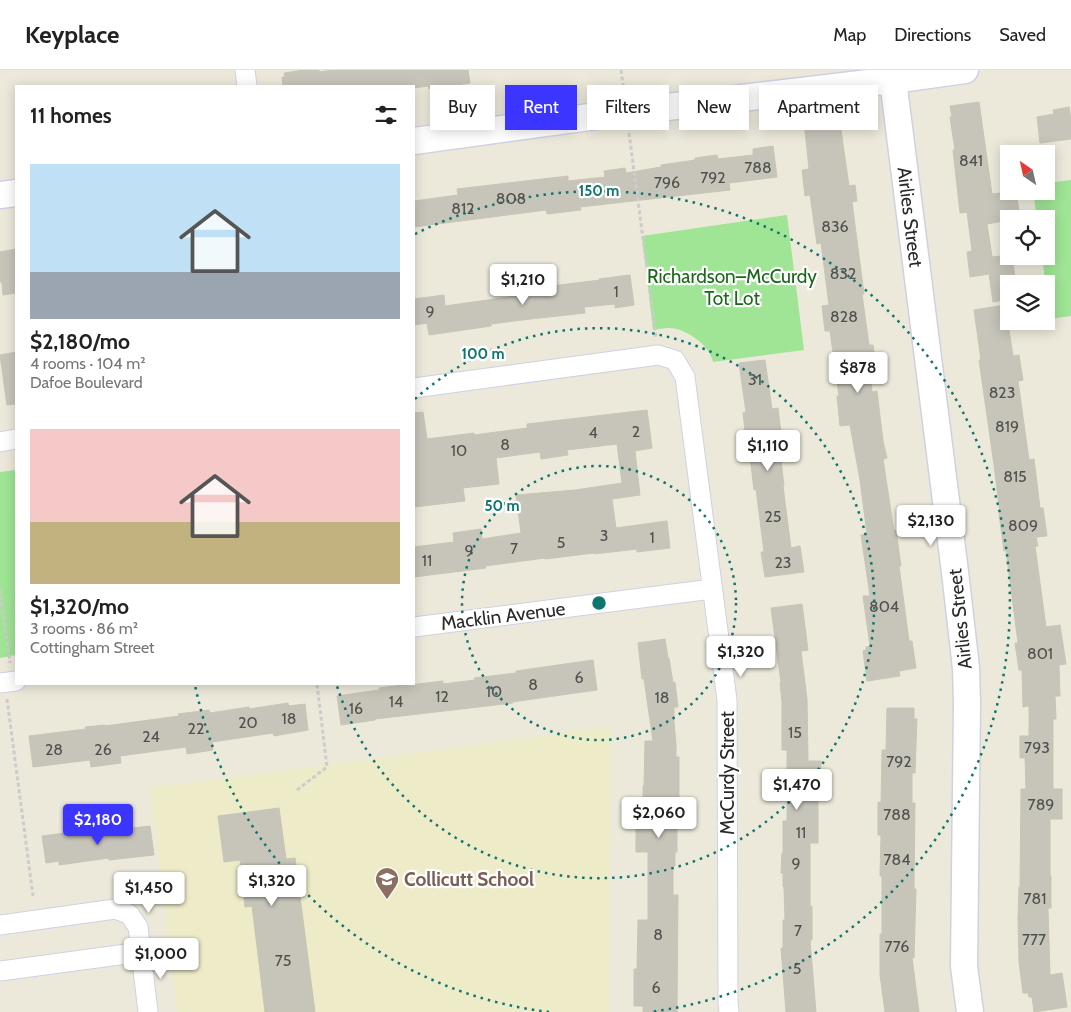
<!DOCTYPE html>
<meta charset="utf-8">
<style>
:root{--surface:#fff;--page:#f2f2f2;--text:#222;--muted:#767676;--line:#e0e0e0;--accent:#3c35ff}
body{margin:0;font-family:Cabin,sans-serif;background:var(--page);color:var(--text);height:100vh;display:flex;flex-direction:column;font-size:19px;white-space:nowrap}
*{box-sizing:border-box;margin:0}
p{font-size:16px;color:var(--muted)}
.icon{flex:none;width:28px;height:28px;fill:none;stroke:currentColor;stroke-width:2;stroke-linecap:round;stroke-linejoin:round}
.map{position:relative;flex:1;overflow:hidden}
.drawer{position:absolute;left:15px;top:15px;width:400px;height:600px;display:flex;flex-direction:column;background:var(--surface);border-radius:0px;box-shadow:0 2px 12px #0003}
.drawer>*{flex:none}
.hud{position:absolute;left:430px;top:15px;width:475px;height:45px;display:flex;gap:10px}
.needle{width:32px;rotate:326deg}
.fabs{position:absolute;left:1000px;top:75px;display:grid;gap:10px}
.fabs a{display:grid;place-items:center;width:55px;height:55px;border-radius:0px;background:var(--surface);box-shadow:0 2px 12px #0003;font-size:25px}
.price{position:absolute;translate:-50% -42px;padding:0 11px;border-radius:5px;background:#fff;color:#222;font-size:16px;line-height:32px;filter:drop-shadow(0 1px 2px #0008)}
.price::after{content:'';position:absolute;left:50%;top:30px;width:15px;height:11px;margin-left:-8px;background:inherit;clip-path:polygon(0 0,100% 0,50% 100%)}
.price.current{background:var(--accent);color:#fff}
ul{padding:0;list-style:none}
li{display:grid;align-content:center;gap:10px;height:265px;padding:0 15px}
li span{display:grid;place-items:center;height:155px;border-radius:0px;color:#555}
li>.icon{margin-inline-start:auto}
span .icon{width:90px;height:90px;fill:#fffc;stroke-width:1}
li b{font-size:21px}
h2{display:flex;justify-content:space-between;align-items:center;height:60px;padding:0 15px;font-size:21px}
.pill{padding:0 18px;border-radius:0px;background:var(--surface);box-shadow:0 2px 12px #0003;font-size:18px;line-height:45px}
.pill.current{background:var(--accent);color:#fff}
header{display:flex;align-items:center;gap:30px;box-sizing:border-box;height:70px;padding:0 25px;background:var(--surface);border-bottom:1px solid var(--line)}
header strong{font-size:24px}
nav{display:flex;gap:28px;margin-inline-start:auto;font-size:18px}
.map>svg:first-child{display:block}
</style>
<header>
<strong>Keyplace</strong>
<nav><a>Map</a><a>Directions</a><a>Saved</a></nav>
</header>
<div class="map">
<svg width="1071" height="942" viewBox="0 0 1071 942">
<rect width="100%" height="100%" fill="#ece9db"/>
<path fill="#eeebc9" d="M611,656L609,942H177L150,717L321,696Z"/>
<path fill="#9fe595" d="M1071,110V246L1050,249L1042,186H1046V149H1037L1033,121H1046V113Z
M787,145L804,280L713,292C712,289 711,285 708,281C701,270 683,258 669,258C664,258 658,259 653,260L642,166Z
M16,400V585L0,588V402Z"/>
<path fill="#c7c5ba" stroke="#c7c5b4" d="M304,0H319V2L334,0H468L470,13L429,19L428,16L414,18V16H283L282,7H285L284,3Z
M979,32L992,124L1016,121L1020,149H1009V150L987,154L992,187L1009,185V186H1012L1016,214H1009V229L993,232L989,204L970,207L967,182L972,181L967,142L960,143L953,80H955L950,47H952L950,36Z
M1069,37L1071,51V69L1040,73L1037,47L1054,44L1053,40Z
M839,46L849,116L855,115L857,131L852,132L864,224H862L869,275H873L875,290L869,291L872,322L877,321L883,371L887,388L883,389L894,461L896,460L901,496H899L909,571H912L916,598L899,601L900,606L867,611L863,581L866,580V577L870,576L863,526H870L861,465L867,464L860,410L850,355L840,356L837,326H839L830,261H825L822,236L829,235L821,173L817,174L810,125L805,126L802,100L809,99L804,51Z
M773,76L777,107L729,113L730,120L580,137L581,140L547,144L546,140L414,157V131L458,125L457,119L568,106V111L605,107L604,101L625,98L626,103L661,97V95L695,90V88L717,85L718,89L753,85V79Z
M16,179V223L3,225L2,212H0V182Z
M630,205L634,235L615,238V234L584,237L585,243L522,250L491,254V256L429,265L427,253L414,255V229L444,225L445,236L551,221V216L600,210L599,209Z
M1005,235L1013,286L1019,285L1023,310L1018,311L1029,390L1034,389L1040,438H1043L1047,466L1036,467L1038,476H1035L1046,557L1060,555L1066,594L1059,595L1060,626H1055L1056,649H1053V719H1062V749H1050V806H1051V838H1048L1050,905L1062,903L1067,937L1034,942L1032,927H1029L1028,923H1023L1019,892L1018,848L1019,817H1020L1021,719H1026L1025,688H1020V666H1029V636L1023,637L1022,600H1019L1015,573H1018L1006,480L1004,481L999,444H1000L994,395L979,290H981L974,240Z
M16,282V334L7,335L0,285Z
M765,290L772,339L778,338L781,363H778L784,416H783L791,478L800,476L804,502L765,507L761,482H764L756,419L754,420L749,378H747L743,343L746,342L739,293Z
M647,340L652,378L635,381L640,425L612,429L616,458L667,451L670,478L637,482V479L594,484V483L545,489V488L485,496L486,498L414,507V477L454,472L453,463L481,459L482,469L521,463L516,425L575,420L622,413L617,374L567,380L568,385L541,389L540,382L496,388L499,414L463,418L465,431L414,437V343L423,342L427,369L474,363V365L527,358V354Z
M802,534L808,580L801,581L807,629L808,691H821V717H818V773H810V836H812V870H810L816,942H786L781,878H783V850H785L784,817H783V803H781L782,783H783V751H787V680H782V632L780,613H781L771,538Z
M665,569L668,588H669L673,613L675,612L678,637H674V652L676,674V687H679V746H677V782H675V796H673V825H678L677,942H643V936H634V899H637L638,850H648V782H636V755H643V716H644L645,671H653L644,609H642L638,573Z
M593,590L597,620L512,632L513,633L427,643L375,649V650L341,655L337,626L379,620V618L410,614V615L443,611V614L475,610L474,608L516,603V601Z
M288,633L289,636L305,634L308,660L274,666L273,663L212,672L213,680L187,684L186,677L120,686L121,693L91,697L90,690L33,697L29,666L86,659L85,657L105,655V656L179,646L178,644L209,640L210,643L249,637V639Z
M887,638H914V649H917L915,703H912V733H915L914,819H916L914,888L912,887L919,942H885L880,905V864H882V806H880L881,765H878V732L881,733L882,680H886Z
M279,738L286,789L295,788L315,942H265L252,836L245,837L240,790L224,792L218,746Z
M150,756L154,785L109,790V788L59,795V791L46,793L42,766L81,761L82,764Z"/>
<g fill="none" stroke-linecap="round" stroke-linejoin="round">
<g stroke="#d1d0e3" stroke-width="21">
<path id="street" d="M245,0L247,16
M414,318L658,285L675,290L685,307L727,630L728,932L729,942
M0,372L16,369
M414,557L712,519
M0,613L16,611
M0,855L115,839L129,844L138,857L148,942
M0,901L141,882"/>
</g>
<g stroke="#d1d0e3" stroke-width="29">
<path id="secondary" d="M893,10L955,502L966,598L967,633L964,896L970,942
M414,71L626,42L893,10L965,0
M0,125L16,123"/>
</g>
<path stroke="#ccc" stroke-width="3" stroke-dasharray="4 2.5" stroke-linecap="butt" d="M621,0L624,22
M629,63L656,267
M0,520L10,593
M7,629L33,826
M297,720L327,697L317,614"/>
<use href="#street" stroke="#fff" stroke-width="19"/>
<use href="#secondary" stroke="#fff" stroke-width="26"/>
</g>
<g fill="none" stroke="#0f766e" stroke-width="2.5" stroke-dasharray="2.5 5">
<circle cx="599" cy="533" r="137"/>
<path d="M415 329A275 275 0 1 1 337 616"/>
<path d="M549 942A412 412 0 0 1 195 615M415 164A412 412 0 1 1 649 942"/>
</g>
<defs>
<g id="school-pin" transform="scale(1.25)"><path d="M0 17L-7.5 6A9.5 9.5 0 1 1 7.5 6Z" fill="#8d6e63" stroke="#fff"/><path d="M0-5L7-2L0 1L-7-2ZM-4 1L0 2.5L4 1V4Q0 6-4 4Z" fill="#fff"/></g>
</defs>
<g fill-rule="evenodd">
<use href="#school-pin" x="387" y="809"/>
</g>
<g text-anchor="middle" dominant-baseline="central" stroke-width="4.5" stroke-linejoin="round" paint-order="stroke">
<g font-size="16" fill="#50504d">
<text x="971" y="90">841</text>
<text x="758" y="97">788</text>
<text x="713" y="107">792</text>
<text x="667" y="112">796</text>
<text x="511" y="128">808</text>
<text x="463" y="138">812</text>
<text x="835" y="156">836</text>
<text x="843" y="203">832</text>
<text x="616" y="221">1</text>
<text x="430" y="241">9</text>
<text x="844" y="246">828</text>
<text x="755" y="309">31</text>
<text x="1002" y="322">823</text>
<text x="1007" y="356">819</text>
<text x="636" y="361">2</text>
<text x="593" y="362">4</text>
<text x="505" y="374">8</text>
<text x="459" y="380">10</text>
<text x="1015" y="406">815</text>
<text x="773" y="446">25</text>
<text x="1023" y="455">809</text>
<text x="604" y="465">3</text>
<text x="652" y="467">1</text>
<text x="561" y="472">5</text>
<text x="514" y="478">7</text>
<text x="469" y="480">9</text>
<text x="427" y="490">11</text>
<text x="783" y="492">23</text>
<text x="884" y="536">804</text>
<text x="1040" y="583">801</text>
<text x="579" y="607">6</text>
<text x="533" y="614">8</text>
<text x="494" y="621">10</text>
<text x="442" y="626">12</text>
<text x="662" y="627">18</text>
<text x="396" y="631">14</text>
<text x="356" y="638">16</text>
<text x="289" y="648">18</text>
<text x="248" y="652">20</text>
<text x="196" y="658">22</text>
<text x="795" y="662">15</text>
<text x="151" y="666">24</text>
<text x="1037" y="677">793</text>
<text x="54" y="679">28</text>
<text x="103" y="679">26</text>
<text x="899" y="691">792</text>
<text x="1041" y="734">789</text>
<text x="897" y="744">788</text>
<text x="801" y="762">11</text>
<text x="897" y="789">784</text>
<text x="796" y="793">9</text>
<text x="1035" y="828">781</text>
<text x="798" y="860">7</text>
<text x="658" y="864">8</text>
<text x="1034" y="869">777</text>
<text x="897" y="876">776</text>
<text x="283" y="890">75</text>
<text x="797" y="898">5</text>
<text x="656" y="917">6</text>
</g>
<g font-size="19" fill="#292929" stroke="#fff">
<text transform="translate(910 147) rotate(83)">Airlies Street</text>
<text transform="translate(503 546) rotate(-7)">Macklin Avenue</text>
<text transform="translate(960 549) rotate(-96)">Airlies Street</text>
<text transform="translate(727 703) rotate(-90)">McCurdy Street</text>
</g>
<g font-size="19" fill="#186819" stroke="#fff">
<text x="732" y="206">Richardson–McCurdy<tspan x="732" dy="22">Tot Lot</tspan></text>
</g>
<g font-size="19" font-weight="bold" fill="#785e54" stroke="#fff" text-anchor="start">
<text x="404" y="809">Collicutt School</text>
</g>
</g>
<circle cx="599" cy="533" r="8" fill="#0f766e" stroke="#fff" stroke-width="2.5"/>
<g font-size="15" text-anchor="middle" font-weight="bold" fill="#0f766e" stroke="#fff" stroke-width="4.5" stroke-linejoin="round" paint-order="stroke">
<text x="599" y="126">150 m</text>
<text x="483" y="289">100 m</text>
<text x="502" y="441">50 m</text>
</g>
</svg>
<div class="fabs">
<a><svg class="needle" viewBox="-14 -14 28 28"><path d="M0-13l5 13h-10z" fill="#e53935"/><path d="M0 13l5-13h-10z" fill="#767676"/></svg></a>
<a><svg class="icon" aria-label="locate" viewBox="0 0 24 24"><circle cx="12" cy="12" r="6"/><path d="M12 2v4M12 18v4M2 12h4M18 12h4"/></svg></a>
<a><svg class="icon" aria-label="layers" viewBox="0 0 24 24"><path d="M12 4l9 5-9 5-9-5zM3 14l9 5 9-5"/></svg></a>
</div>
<b class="price" style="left:523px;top:236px">$1,210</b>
<b class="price" style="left:858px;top:324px">$878</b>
<b class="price" style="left:768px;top:402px">$1,110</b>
<b class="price" style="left:931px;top:477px">$2,130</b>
<b class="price" style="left:741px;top:608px">$1,320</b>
<b class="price" style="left:797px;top:741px">$1,470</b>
<b class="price" style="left:659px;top:769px">$2,060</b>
<b class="price current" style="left:98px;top:776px">$2,180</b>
<b class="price" style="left:272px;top:837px">$1,320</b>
<b class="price" style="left:149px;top:844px">$1,450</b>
<b class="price" style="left:161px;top:910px">$1,000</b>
<div class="hud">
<a class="pill">Buy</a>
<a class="pill current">Rent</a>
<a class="pill">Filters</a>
<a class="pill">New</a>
<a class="pill">Apartment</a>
</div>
<section class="drawer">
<h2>11 homes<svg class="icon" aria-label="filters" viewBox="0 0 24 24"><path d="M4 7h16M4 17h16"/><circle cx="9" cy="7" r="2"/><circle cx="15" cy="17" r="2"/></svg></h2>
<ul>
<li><span style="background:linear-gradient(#bfe0f5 70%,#9aa5b1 0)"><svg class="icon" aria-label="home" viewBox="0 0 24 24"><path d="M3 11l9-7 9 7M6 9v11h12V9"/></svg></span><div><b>$2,180/mo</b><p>4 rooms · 104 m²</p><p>Dafoe Boulevard</p></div></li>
<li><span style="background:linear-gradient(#f6c9c9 60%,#c2b280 0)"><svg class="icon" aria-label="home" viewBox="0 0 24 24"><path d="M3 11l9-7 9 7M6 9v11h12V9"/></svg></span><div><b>$1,320/mo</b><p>3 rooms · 86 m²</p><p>Cottingham Street</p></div></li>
</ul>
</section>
</div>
